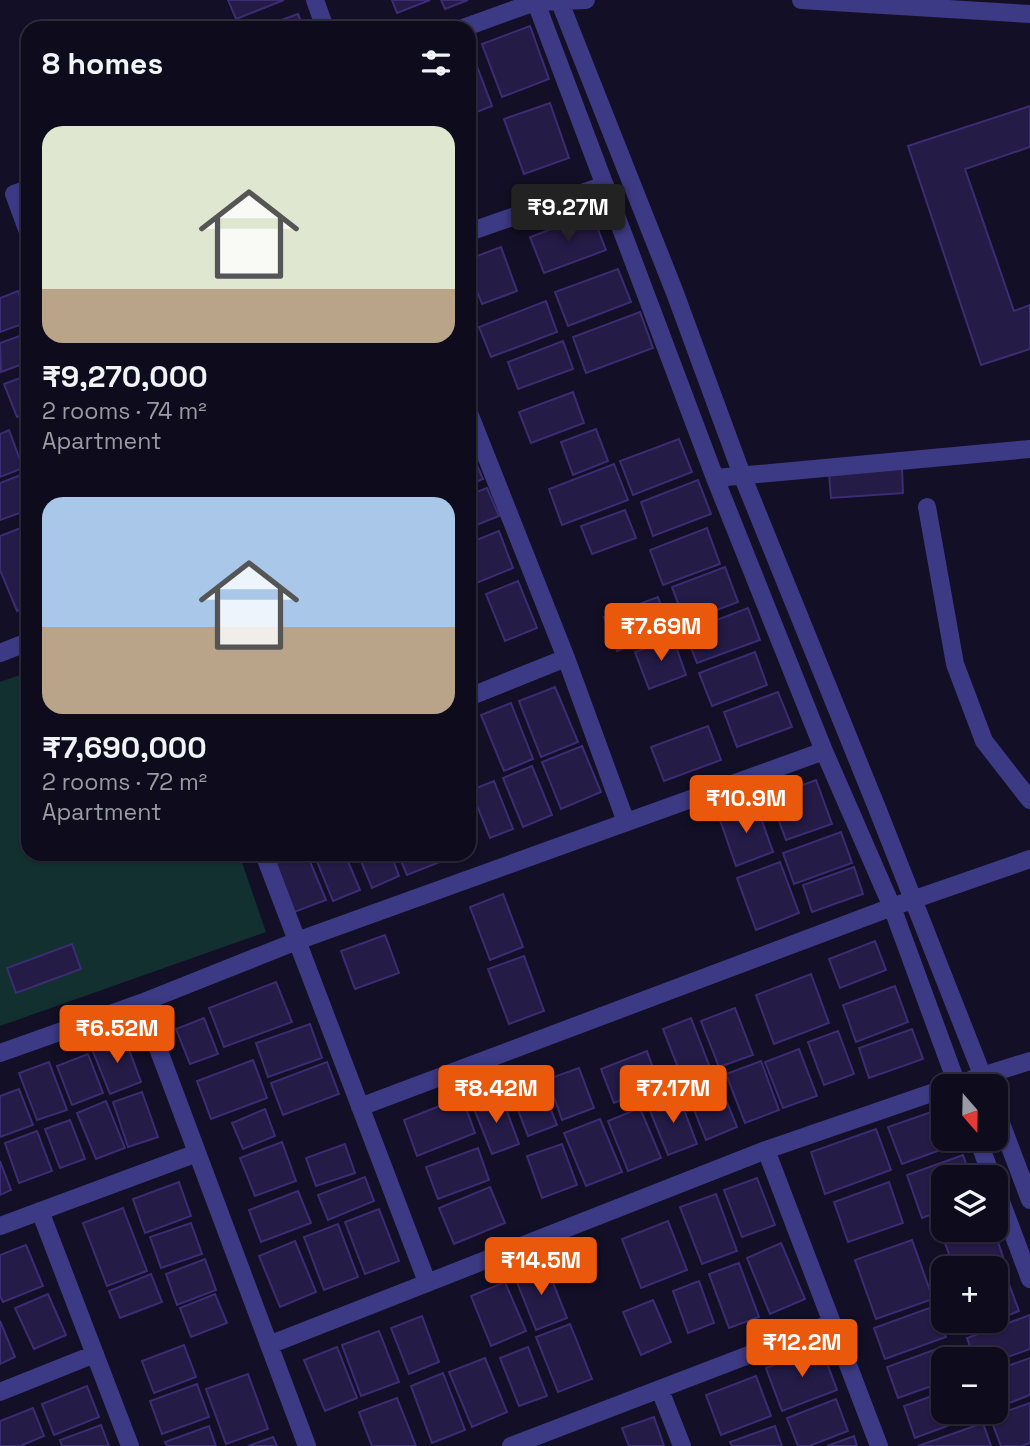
<!DOCTYPE html>
<meta charset="utf-8">
<style>
:root{--surface:#0e0b1c;--page:#171425;--text:#f1f3f6;--muted:#9b9ba3;--line:#2e2b3b;--accent:#ea580c}
body{margin:0;font-family:"Space Grotesk",sans-serif;background:var(--page);color:var(--text);height:100vh;display:flex;flex-direction:column;font-size:26px;white-space:nowrap}
*{box-sizing:border-box;margin:0}
p{font-size:23px;color:var(--muted)}
.icon{flex:none;width:38px;height:38px;fill:none;stroke:currentColor;stroke-width:2;stroke-linecap:round;stroke-linejoin:round}
.map{position:relative;flex:1;overflow:hidden}
.details{position:absolute;left:21px;top:21px;width:455px;height:840px;display:flex;flex-direction:column;background:var(--surface);border-radius:21px;box-shadow:0 2px 5px #0004,0 0 0 2px var(--line)}
.details>*{flex:none}
.needle{width:46px;rotate:160deg}
.buttons{position:absolute;left:931px;top:1074px;display:grid;gap:14px}
.buttons a{display:grid;place-items:center;width:77px;height:77px;border-radius:14px;background:var(--surface);box-shadow:0 2px 5px #0004,0 0 0 2px var(--line);font-size:35px}
.price{position:absolute;translate:-50% -60px;padding:0 16px;border-radius:7px;background:var(--accent);color:#fff;font-size:23px;line-height:46px;filter:drop-shadow(0 2px 4px #0008)}
.price::after{content:'';position:absolute;left:50%;top:42px;width:21px;height:16px;margin-left:-10px;background:inherit;clip-path:polygon(0 0,100% 0,50% 100%)}
.price.active{background:#222;color:#fff}
ul{padding:0;list-style:none}
li{display:grid;align-content:center;gap:14px;height:371px;padding:0 21px}
li span{display:grid;place-items:center;height:217px;border-radius:21px;color:#555}
li>.icon{margin-inline-start:auto}
span .icon{width:126px;height:126px;fill:#fffc;stroke-width:1}
li b{font-size:30px}
h2{display:flex;justify-content:space-between;align-items:center;height:84px;padding:0 21px;font-size:30px}
.map>svg:first-child{display:block}
</style>
<div class="map">
<svg width="1030" height="1446" viewBox="0 0 1030 1446">
<rect width="100%" height="100%" fill="#130f26"/>
<path fill="#12302f" d="M28,672V854H239L266,932L0,1026V682Z"/>
<path fill="#241b47" stroke="#3b2d73" stroke-width="2" d="M228,0H284L236,19Z
M392,0H430L397,13Z
M441,0H468L445,9Z
M298,14L304,28H259Z
M530,26L549,79L502,97L482,44Z
M472,53L492,106L469,115V54Z
M550,103L569,158L524,174L504,119Z
M1030,106V147L965,169L1014,311L1030,305V349L981,365L908,146Z
M592,214L606,250L544,273L530,237Z
M501,247L517,291L482,304L469,270V259Z
M618,269L631,302L568,326L555,292Z
M18,291L28,322L0,332V298Z
M546,301L557,332L491,357L479,327Z
M640,312L653,348L586,373L573,337Z
M28,333V362L1,372L0,343Z
M563,341L573,369L518,389L508,362Z
M28,375V413L17,417L4,384Z
M573,392L584,423L531,443L519,412Z
M596,429L608,461L573,475L561,442Z
M9,430L23,468L0,477V434Z
M679,439L692,472L633,495L620,461Z
M469,447L483,479L469,485Z
M614,464L628,500L562,525L549,489Z
M902,468L903,493L831,498L829,473Z
M23,474L28,488V510L0,520V483Z
M698,480L711,514L653,536L641,502Z
M487,488L499,516L469,528V495Z
M625,510L636,538L592,554L581,526Z
M23,527L28,539V606L17,611L0,570V536Z
M707,528L720,564L663,585L650,550Z
M499,531L513,568L469,586V543Z
M725,567L738,602L685,622L672,587Z
M518,581L537,628L505,641L486,594Z
M658,597L670,631L617,651L604,617Z
M748,608L760,640L697,663L685,632Z
M673,638L686,675L649,689L635,652Z
M755,652L767,685L712,706L699,673Z
M555,687L578,742L541,757L519,701Z
M778,692L792,727L737,747L724,712Z
M511,703L533,759L504,771L481,715Z
M708,726L721,760L664,781L651,747Z
M582,746L601,792L561,809L542,762Z
M532,766L552,815L523,827L503,778Z
M816,780L832,824L786,840L770,797Z
M494,781L513,829L490,838L471,790Z
M756,804L773,852L736,866L719,817Z
M841,832L852,863L794,884L783,853Z
M298,854H307L326,900L289,914L270,866Z
M314,854H345L360,890L333,901Z
M358,854H391L399,876L372,888Z
M398,854H437L440,862L407,875Z
M780,862L799,913L756,930L737,878Z
M854,867L863,894L812,912L803,885Z
M503,894L523,947L490,960L470,907Z
M385,935L399,973L355,989L341,951Z
M875,941L886,970L840,988L829,959Z
M72,944L81,969L16,993L7,968Z
M524,956L544,1011L509,1024L488,969Z
M811,974L829,1023L774,1044L756,995Z
M276,982L292,1022L224,1047L209,1008Z
M895,986L908,1022L856,1042L843,1005Z
M735,1008L753,1055L719,1067L701,1021Z
M204,1018L218,1054L190,1064L176,1029Z
M691,1018L712,1073L684,1083L663,1029Z
M310,1024L322,1058L268,1077L256,1043Z
M912,1029L923,1059L869,1078L859,1048Z
M838,1031L854,1074L824,1085L808,1042Z
M124,1036L141,1082L110,1094L92,1049Z
M799,1049L817,1096L783,1108L765,1062Z
M647,1051L659,1085L614,1103L601,1069Z
M88,1054L103,1093L72,1105L57,1066Z
M253,1060L267,1098L211,1119L197,1081Z
M761,1061L779,1110L745,1123L726,1074Z
M49,1062L67,1110L37,1120L19,1073Z
M327,1062L339,1094L283,1115L271,1083Z
M579,1068L594,1108L562,1120L548,1079Z
M539,1079L557,1125L528,1136L510,1089Z
M718,1080L737,1127L706,1140L687,1092Z
M19,1089L33,1125L0,1137V1096Z
M142,1092L158,1137L128,1147L113,1102Z
M678,1094L697,1144L668,1155L648,1106Z
M501,1095L519,1144L492,1154L473,1106Z
M462,1097L475,1133L417,1156L404,1120Z
M106,1101L125,1148L96,1159L77,1113Z
M640,1108L661,1158L628,1171L608,1121Z
M943,1108V1139H955L957,1144L902,1164L888,1127Z
M265,1109L275,1136L243,1149L232,1123Z
M600,1119L622,1172L586,1186L564,1133Z
M70,1120L85,1159L60,1168L45,1129Z
M876,1129L891,1170L825,1194L811,1152Z
M37,1131L52,1171L19,1183L5,1143Z
M282,1142L296,1181L255,1196L240,1158Z
M345,1144L355,1173L316,1186L306,1158Z
M562,1144L577,1185L542,1198L527,1156Z
M478,1148L489,1180L438,1199L426,1167Z
M963,1155L971,1178H943V1210L922,1218L907,1175Z
M0,1161L11,1190L0,1195Z
M365,1177L374,1201L328,1220L318,1195Z
M757,1178L775,1225L742,1237L724,1190Z
M179,1182L191,1216L145,1233L133,1199Z
M889,1182L903,1223L848,1242L834,1202Z
M490,1187L505,1223L454,1244L439,1208Z
M298,1191L311,1223L261,1242L249,1210Z
M716,1194L737,1251L702,1264L680,1207Z
M123,1208L147,1271L107,1286L83,1223Z
M379,1209L399,1261L365,1274L345,1222Z
M668,1221L687,1270L641,1288L622,1239Z
M191,1223L202,1254L161,1268L150,1237Z
M943,1223V1230H994L1003,1257L969,1269H954L939,1225Z
M338,1224L358,1277L324,1290L304,1237Z
M912,1240L933,1299L876,1319L855,1260Z
M295,1241L316,1292L280,1307L259,1256Z
M781,1243L805,1299L770,1314L747,1258Z
M26,1245L43,1286L3,1302L0,1296V1255Z
M205,1259L216,1290L177,1305L166,1274Z
M739,1263L759,1317L729,1328L709,1274Z
M546,1265L567,1318L536,1330L515,1277Z
M151,1274L162,1302L120,1318L109,1291Z
M1006,1276L1019,1311L996,1320V1279Z
M699,1281L714,1323L688,1333L673,1291Z
M505,1282L526,1331L491,1346L471,1296Z
M48,1294L66,1335L34,1349L15,1308Z
M215,1294L227,1323L191,1337L180,1308Z
M653,1300L671,1342L641,1355L623,1312Z
M935,1306L946,1337L885,1359L874,1328Z
M1030,1315V1349L996,1361L975,1360L967,1338Z
M422,1316L439,1362L409,1374L391,1328Z
M0,1321L15,1357L0,1364Z
M955,1321H991L959,1333Z
M570,1324L592,1379L558,1392L536,1337Z
M379,1331L399,1382L361,1396L342,1345Z
M184,1345L196,1377L154,1393L142,1361Z
M337,1347L357,1398L325,1411L304,1360Z
M528,1347L547,1396L519,1406L500,1358Z
M821,1347L837,1390L782,1411L766,1368Z
M942,1347L947,1360H943V1382L898,1398L887,1367Z
M485,1358L507,1412L472,1427L449,1372Z
M1030,1358V1395L996,1408V1370Z
M443,1373L465,1430L432,1443L411,1386Z
M248,1374L268,1429L226,1444L206,1389Z
M756,1376L771,1416L721,1435L706,1395Z
M197,1384L209,1417L162,1434L150,1401Z
M87,1386L99,1417L54,1435L42,1404Z
M943,1392V1412H976L977,1415L915,1438L904,1406Z
M397,1398L416,1446H372L359,1412Z
M836,1399L848,1431L809,1446H798L787,1418Z
M1030,1403V1443L1022,1446H1001L990,1417Z
M33,1408L44,1436L20,1446H0V1421Z
M654,1417L664,1446H629L622,1428Z
M983,1423L991,1446H918Z
M101,1425L109,1446H62L60,1440Z
M209,1426L216,1446H167L165,1442Z
M775,1426L782,1446H732L730,1442Z
M854,1436L857,1446H827Z
M273,1437L277,1446H248Z"/>
<g fill="none" stroke-linecap="round" stroke-linejoin="round">
<path stroke="#3d3a85" stroke-width="18" d="M315,0L325,28
M535,0L715,478L824,751L892,907L958,1087
M559,0L675,293L742,475L877,808L987,1087
M801,0L1030,14
M463,28L535,2L586,0
M28,189L14,194L28,232
M469,232L605,185
M469,413L566,658L626,822
M715,478L1030,449
M927,507L955,664L984,741L1030,800
M0,653L28,642
M469,697L566,658
M264,854L427,1282
M141,1003L307,1446
M0,1053L141,1003L297,941L824,751
M972,1079L1030,1061
M360,1107L892,907L1030,859
M996,1110L1030,1200
M978,1139L992,1178
M766,1150L879,1446
M996,1188L1030,1279
M40,1211L130,1446
M0,1226L197,1153
M269,1345L766,1150L943,1089
M660,1390L682,1446
M0,1392L95,1354
M511,1446L832,1323"/>
</g>
</svg>
<div class="buttons">
<a><svg class="needle" viewBox="-14 -14 28 28"><path d="M0-13l5 13h-10z" fill="#e53935"/><path d="M0 13l5-13h-10z" fill="#9b9ba3"/></svg></a>
<a><svg class="icon" aria-label="layers" viewBox="0 0 24 24"><path d="M12 4l9 5-9 5-9-5zM3 14l9 5 9-5"/></svg></a>
<a>+</a>
<a>−</a>
</div>
<b class="price active" style="left:568px;top:244px">₹9.27M</b>
<b class="price" style="left:661px;top:663px">₹7.69M</b>
<b class="price" style="left:746px;top:835px">₹10.9M</b>
<b class="price" style="left:117px;top:1065px">₹6.52M</b>
<b class="price" style="left:496px;top:1125px">₹8.42M</b>
<b class="price" style="left:673px;top:1125px">₹7.17M</b>
<b class="price" style="left:541px;top:1297px">₹14.5M</b>
<b class="price" style="left:802px;top:1379px">₹12.2M</b>
<section class="details">
<h2>8 homes<svg class="icon" aria-label="filters" viewBox="0 0 24 24"><path d="M4 7h16M4 17h16"/><circle cx="9" cy="7" r="2"/><circle cx="15" cy="17" r="2"/></svg></h2>
<ul>
<li><span style="background:linear-gradient(#dfe7d0 75%,#b9a48a 0)"><svg class="icon" aria-label="home" viewBox="0 0 24 24"><path d="M3 11l9-7 9 7M6 9v11h12V9"/></svg></span><div><b>₹9,270,000</b><p>2 rooms · 74 m²</p><p>Apartment</p></div></li>
<li><span style="background:linear-gradient(#a9c7e8 60%,#b9a48a 0)"><svg class="icon" aria-label="home" viewBox="0 0 24 24"><path d="M3 11l9-7 9 7M6 9v11h12V9"/></svg></span><div><b>₹7,690,000</b><p>2 rooms · 72 m²</p><p>Apartment</p></div></li>
</ul>
</section>
</div>
